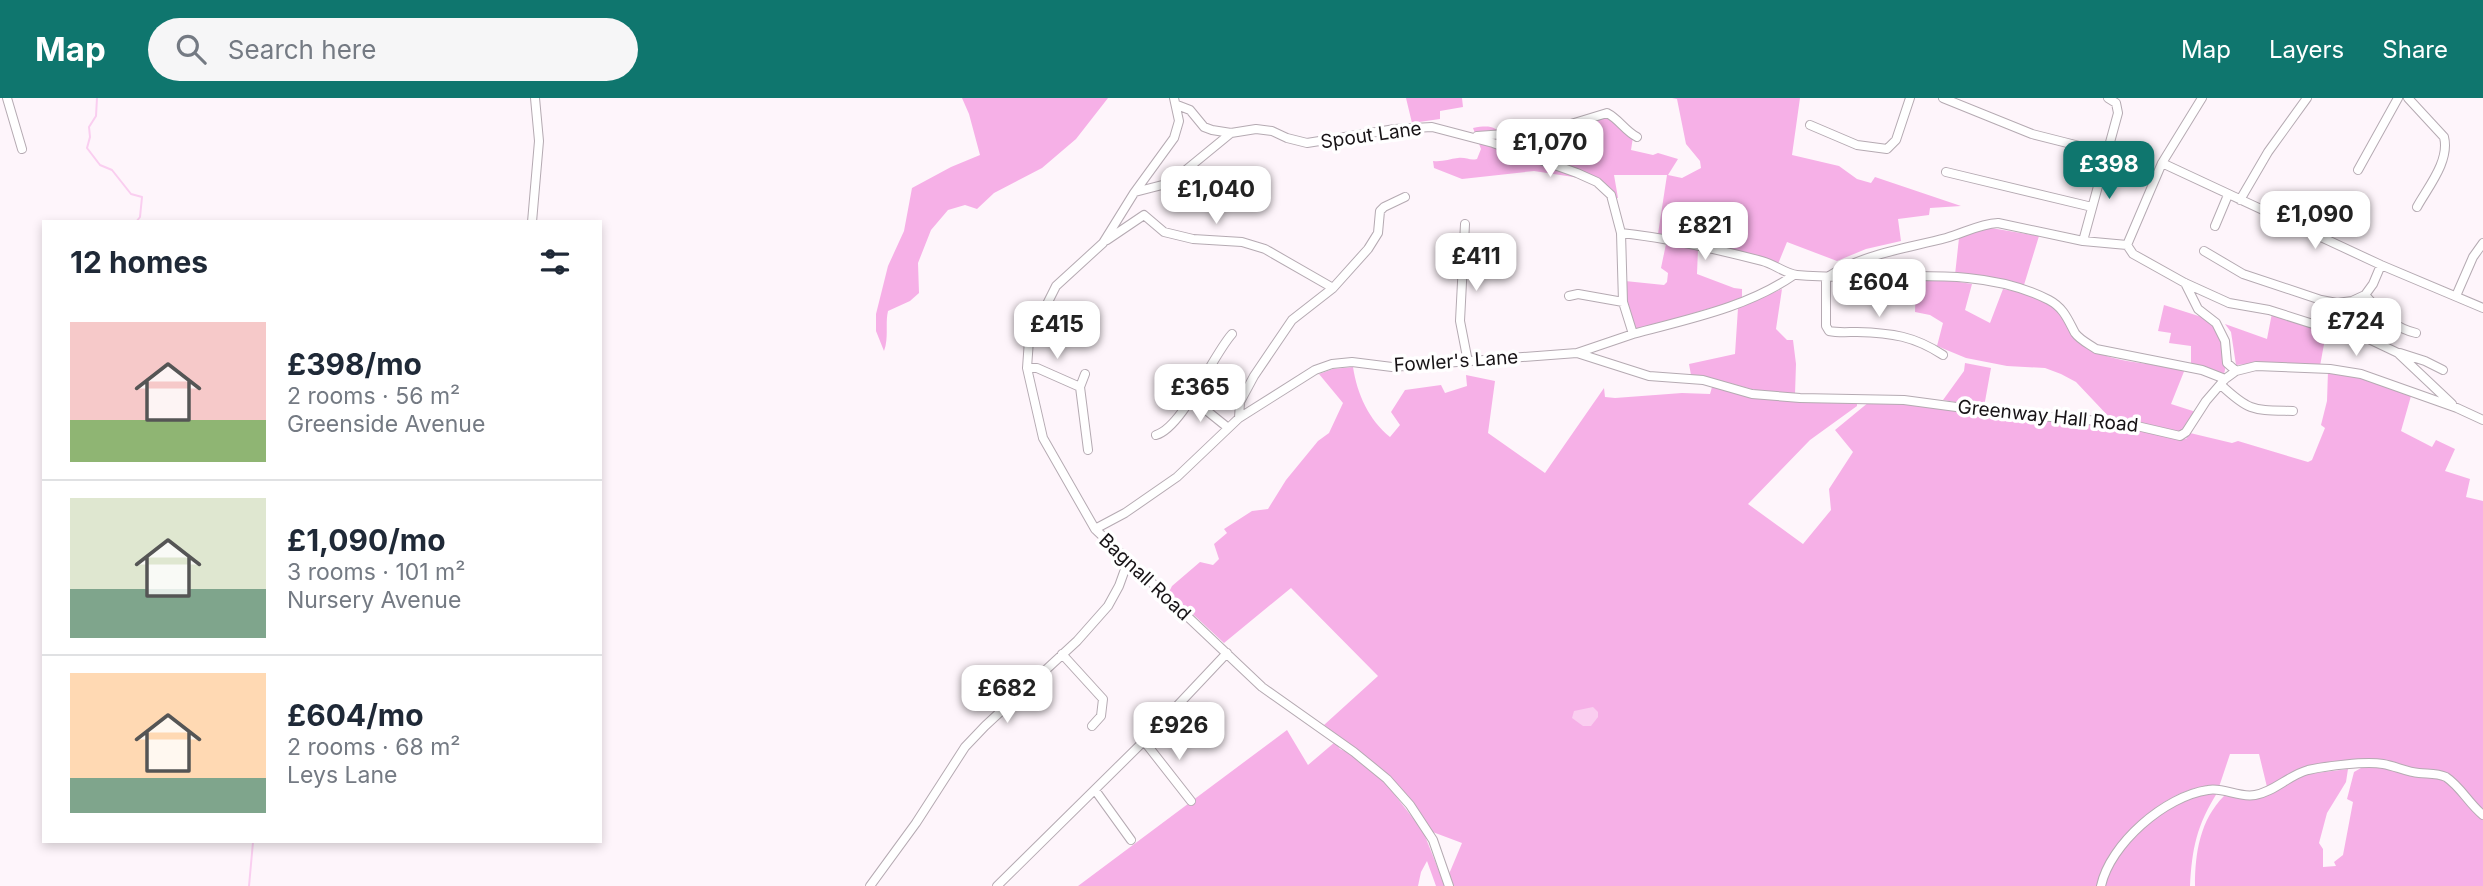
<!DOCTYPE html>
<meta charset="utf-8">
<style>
:root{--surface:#fff;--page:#f6f6f7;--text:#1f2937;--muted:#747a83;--line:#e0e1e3;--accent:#0f766e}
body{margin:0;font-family:Inter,sans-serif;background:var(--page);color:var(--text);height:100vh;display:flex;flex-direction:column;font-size:26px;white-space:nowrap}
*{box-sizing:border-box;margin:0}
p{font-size:23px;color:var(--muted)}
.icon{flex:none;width:38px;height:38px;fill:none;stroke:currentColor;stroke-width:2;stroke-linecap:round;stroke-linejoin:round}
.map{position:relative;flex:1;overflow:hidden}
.drawer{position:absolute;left:42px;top:122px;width:560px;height:623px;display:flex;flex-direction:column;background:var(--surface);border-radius:0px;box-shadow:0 4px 10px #0003}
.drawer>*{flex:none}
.price{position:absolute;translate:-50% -60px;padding:0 16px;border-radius:14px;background:#fff;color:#222;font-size:23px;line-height:46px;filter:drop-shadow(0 2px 4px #0008)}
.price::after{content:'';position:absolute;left:50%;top:42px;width:21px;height:16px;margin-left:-10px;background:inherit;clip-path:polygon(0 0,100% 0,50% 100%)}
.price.current{background:var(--accent);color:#fff}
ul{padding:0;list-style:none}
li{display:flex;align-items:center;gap:21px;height:175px;padding:0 28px}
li+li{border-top:2px solid var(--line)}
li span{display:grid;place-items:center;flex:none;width:196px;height:140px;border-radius:0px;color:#555}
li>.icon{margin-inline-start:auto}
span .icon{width:84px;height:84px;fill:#fffc;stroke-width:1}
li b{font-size:30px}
h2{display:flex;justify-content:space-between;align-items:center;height:84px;padding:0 28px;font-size:30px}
header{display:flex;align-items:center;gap:42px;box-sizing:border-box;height:98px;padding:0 35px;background:var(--accent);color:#fff}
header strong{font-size:33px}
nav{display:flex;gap:38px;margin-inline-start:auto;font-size:24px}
.search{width:490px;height:63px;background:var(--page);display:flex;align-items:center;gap:18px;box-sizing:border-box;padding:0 24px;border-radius:38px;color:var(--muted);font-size:26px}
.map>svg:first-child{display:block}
</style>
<header>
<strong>Map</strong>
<div class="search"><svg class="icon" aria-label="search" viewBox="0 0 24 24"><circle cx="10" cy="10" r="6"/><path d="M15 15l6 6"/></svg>Search here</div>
<nav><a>Map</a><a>Layers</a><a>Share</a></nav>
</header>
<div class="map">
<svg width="2483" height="788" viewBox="0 0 2483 788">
<rect width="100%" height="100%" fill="#fef5fb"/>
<path fill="#f6b0e7" d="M962,0H1108L1076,41L1042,70L994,95L977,111L965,107L948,112L931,132L918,165L919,195L910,203L888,213C885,226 889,239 884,253L876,233V216L888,168L904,133L912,90L951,69L980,57L969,16Z
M1406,0H1462L1463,9L1440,13V21L1412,25Z
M1672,0H1800L1792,57L1839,68L1857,81L1871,85L1875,79L1961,108L1930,110L1929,117L1898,121L1901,143L1866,151L1837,163L1787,144L1778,166L1742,154L1658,136L1667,77H1614L1618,100H1615L1608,90L1580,80L1534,73L1462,81L1434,70L1433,63C1443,64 1449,61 1458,60C1466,59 1470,63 1477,61L1481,51L1473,30C1504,24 1494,39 1513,41C1533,44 1585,25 1606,18L1633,39L1631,52L1653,57L1658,55L1678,61L1668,77L1682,80L1701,70L1700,63L1686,46L1677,1Z
M1991,130L2039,138L2024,187L2000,181L1955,177L1959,140L1975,133Z
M1666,146L1698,151L1697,176L1734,190L1742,191V202C1706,210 1672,223 1636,231L1625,197V183L1664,187L1667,184L1668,175L1661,170Z
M1934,180L1972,186L1965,212L1990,225L2003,191C2029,195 2053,203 2070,224C2076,232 2082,244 2090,250C2110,265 2159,266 2185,271L2171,306L2196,314L2186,332L2178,335L2161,329L2110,320L2076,284L2061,276L2045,270L2007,268L1966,260L1937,248L1943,225L1930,217L1915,214L1916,181Z
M1782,191L1776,231L1787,242H1793L1796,266L1795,296L1755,292L1708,279L1691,277L1689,266L1735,256L1738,210Z
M2164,207L2211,222C2220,239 2230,257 2224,276L2191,266V248L2169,245L2171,235L2158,233Z
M2272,215L2326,235L2320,268L2277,264L2236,267L2231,234L2225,226L2267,241Z
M1965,265L1991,270L1984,309L1943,302L1964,273Z
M1353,269C1357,296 1369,322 1390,339L1400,327L1391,314L1405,292L1441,287L1445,295L1467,288L1466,277L1495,283L1488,335L1545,375L1604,290L1605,299L1615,300L1682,295L1710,296L1712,289L1741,295L1857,305V308L1810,342L1748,406L1803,446L1831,412L1829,391L1853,354L1835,332L1869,304L1918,307L2136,329L2180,341H2186L2190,335L2232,345L2238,343L2308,364L2312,362L2325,330L2321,327L2327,303L2328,273L2364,280L2411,298L2401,333L2432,349L2436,342L2455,351L2445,373L2470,381L2466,399L2483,403V713L2460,687L2422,673L2390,665L2303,670L2267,689L2259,656H2230L2219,689C2173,681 2107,744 2097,788H1452L1449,776L1462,745L1430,733L1370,662L1324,627L1378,578L1291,490L1224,545L1169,494L1172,488L1200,464L1213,467L1219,461L1214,446L1227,435L1224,431L1252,413L1268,411L1286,382L1318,343L1329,335L1343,305L1319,276L1333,271Z
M1287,632L1308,667L1335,644L1340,651L1347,654L1384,683L1423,733L1445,788H1436L1427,763L1421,774L1418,788H1078Z
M2372,669L2434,678L2450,685L2483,719V788H2195C2195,755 2200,722 2224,698L2239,699L2301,677L2348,671L2346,684L2327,715L2319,745L2323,751V769L2336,768L2334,764L2343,757L2353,704L2347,701L2354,674L2361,670Z
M2217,695C2197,727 2192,750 2190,788H2105C2119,742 2169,699 2217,695Z"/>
<path fill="#facef0" d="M1593,609L1598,614V619L1591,628H1583L1572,620L1574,613Z"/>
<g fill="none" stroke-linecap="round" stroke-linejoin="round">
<path stroke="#facef0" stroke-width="2" d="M97,0L96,18L89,29L90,39L87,50L100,67L112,72L131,96L142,99L140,119L136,124
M249,788L253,744"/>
<g stroke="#b5aab2" stroke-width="10">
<path id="minor" d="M7,0L22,51
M1174,0L1179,23L1174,40L1134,95L1103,145L1056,188L1029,242L1027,270L1043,340L1095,431L1262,589L1354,654L1387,681L1410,707L1433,742L1449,788
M1943,0L2032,36L2107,55
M2408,0L2444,39C2450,63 2428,89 2417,109
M1810,27L1857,47L1887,51L1896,42L1910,0
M1477,38L1548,33L1607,15C1619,21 1625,33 1637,39
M2162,65L2381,167L2483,210
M2358,72L2398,0
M1946,74L2092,109
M1135,94L1170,85L1231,35
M2240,102L2268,54L2307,0
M532,124L539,43L535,0
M1465,126L1460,223L1468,264
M2215,128L2228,97
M1621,135C1669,140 1716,151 1762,163C1774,166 1786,176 1797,177C1878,185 1974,163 2049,202C2064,210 2068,222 2075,235C2080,242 2089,246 2096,251L2202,272L2225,281
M1107,142L1144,117L1164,134L1193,141L1242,144L1265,151L1333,190
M2083,143L2118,15L2116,5L2108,0
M2127,147L2133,156L2185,185L2229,205L2269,212L2335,233L2354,234L2398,255L2452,306
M2127,147L2162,65L2202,0
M2204,153L2243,176L2321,202L2337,205L2352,203L2365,197L2373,186L2381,167
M2185,185L2198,211L2216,225L2225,243L2227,265L2236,273
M2365,197C2382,215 2391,229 2416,235
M1569,198L1578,196L1623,204
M2456,198L2473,159L2483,145
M1633,236C1688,221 1746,210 1794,177
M1577,255L1649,278L1703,282L1752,296L1800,300L1904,302L2001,315L2124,325L2180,338L2186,334L2206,303L2225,281L2236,273L2256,268L2330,271L2361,276L2457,310L2483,322
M2400,255L2425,263L2443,272
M1943,257C1914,238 1892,235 1857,234C1848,234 1838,235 1829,233L1826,228V180C1862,156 1904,151 1946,140C1964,135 1979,126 1998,125L2083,143L2127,147
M1027,270H1037L1080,289
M1085,276L1080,289L1088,352
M2221,287C2250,314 2253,312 2293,313
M1191,300L1227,329
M1239,320L1240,304L1254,278L1292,222L1333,190L1368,151L1378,135L1380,113L1384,109L1405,99
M1156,337C1183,329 1212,258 1232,236
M1095,431L1125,415L1177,379L1239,320L1315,272L1332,266L1352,264L1392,269L1577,255L1633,236L1623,204L1621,135L1611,97L1597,84L1577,75L1493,45L1432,29L1395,31L1307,45L1287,40L1272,33L1256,31L1231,35L1212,32L1204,29L1190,12L1177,7
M1062,556L1103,601L1101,618L1092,628
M1144,643L1191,703
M1095,692L1131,742
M870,788L916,725L965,649L985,628L1077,543L1108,508L1119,488L1128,463
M997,788L1144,643L1227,555
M2101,788C2110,746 2165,698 2208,692C2224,689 2238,700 2255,697C2274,694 2289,677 2308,672C2327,668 2365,663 2383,666C2395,668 2407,674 2419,675C2428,676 2437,675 2446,679C2461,689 2469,706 2483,717"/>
</g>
<use href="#minor" stroke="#fff" stroke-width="8"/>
</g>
<g text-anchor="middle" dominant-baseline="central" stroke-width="7" stroke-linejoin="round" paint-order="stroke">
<g font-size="19" fill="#171316" stroke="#fff">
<text transform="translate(1371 37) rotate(-8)">Spout Lane</text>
<text transform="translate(1456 263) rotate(-4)">Fowler's Lane</text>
<text transform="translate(2048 318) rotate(6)">Greenway Hall Road</text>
<text transform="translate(1145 479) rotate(43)">Bagnall Road</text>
</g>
</g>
</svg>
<b class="price" style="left:1550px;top:81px">£1,070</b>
<b class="price current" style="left:2109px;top:103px">£398</b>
<b class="price" style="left:1216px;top:128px">£1,040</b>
<b class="price" style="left:2315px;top:153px">£1,090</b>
<b class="price" style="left:1705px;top:164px">£821</b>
<b class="price" style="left:1476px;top:195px">£411</b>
<b class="price" style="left:1879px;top:221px">£604</b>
<b class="price" style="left:2356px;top:260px">£724</b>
<b class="price" style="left:1057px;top:263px">£415</b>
<b class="price" style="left:1200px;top:326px">£365</b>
<b class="price" style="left:1007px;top:627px">£682</b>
<b class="price" style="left:1179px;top:664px">£926</b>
<section class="drawer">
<h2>12 homes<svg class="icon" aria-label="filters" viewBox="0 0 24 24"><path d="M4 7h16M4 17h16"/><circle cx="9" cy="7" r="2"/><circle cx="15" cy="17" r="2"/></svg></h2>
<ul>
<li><span style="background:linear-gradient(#f6c9c9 70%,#8fb573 0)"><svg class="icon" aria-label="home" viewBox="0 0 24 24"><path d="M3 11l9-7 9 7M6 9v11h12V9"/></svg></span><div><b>£398/mo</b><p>2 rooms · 56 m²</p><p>Greenside Avenue</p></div></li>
<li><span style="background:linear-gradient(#dfe7d0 65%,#7fa58c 0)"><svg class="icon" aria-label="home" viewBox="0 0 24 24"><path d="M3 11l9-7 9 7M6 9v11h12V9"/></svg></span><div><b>£1,090/mo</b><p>3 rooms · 101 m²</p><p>Nursery Avenue</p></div></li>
<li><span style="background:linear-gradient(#ffd9b3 75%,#7fa58c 0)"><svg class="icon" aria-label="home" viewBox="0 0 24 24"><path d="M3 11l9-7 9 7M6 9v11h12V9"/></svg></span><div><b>£604/mo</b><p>2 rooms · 68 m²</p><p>Leys Lane</p></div></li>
</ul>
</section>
</div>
